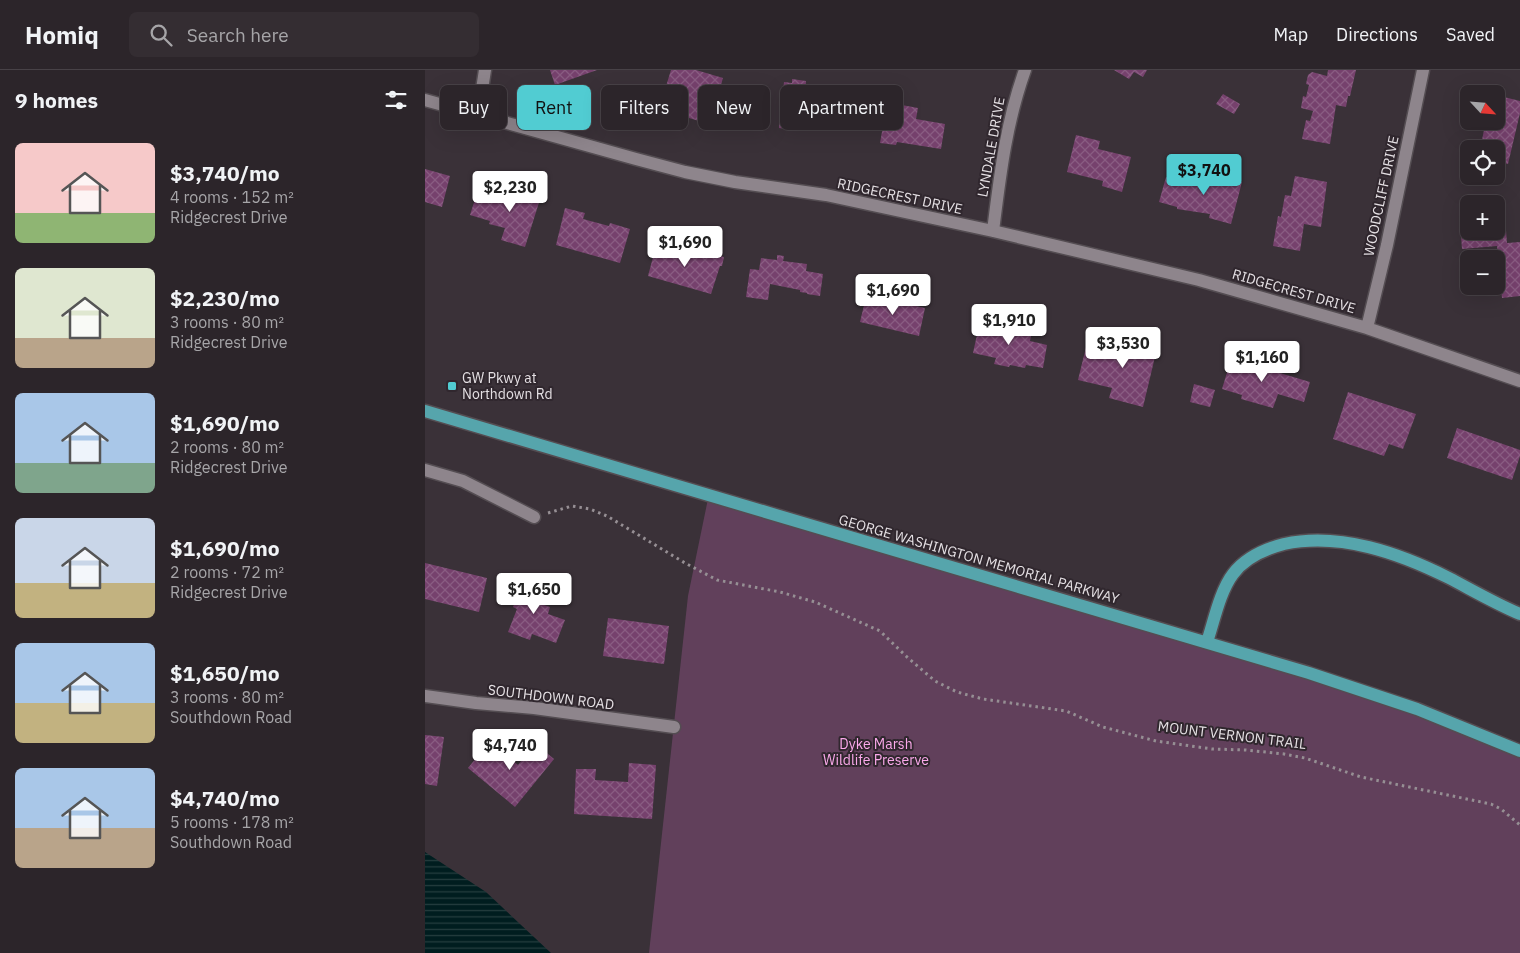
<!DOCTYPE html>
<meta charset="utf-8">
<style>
:root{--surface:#2c252a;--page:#342d32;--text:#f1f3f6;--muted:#a6a5a8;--line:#484247;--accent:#51ccd2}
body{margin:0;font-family:"IBM Plex Sans",sans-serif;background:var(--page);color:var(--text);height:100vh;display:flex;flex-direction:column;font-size:19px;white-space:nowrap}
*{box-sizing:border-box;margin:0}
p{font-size:16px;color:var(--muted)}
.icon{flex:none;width:28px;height:28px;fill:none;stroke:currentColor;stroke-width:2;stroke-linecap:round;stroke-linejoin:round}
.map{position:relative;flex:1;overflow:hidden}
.sheet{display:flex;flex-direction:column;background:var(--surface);width:425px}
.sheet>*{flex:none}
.guide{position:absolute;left:15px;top:15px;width:475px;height:45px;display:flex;gap:10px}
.needle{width:32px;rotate:116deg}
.fabs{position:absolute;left:1035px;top:15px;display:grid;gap:10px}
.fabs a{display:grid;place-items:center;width:45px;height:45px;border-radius:8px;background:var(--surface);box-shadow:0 5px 20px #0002,0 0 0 1px var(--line);font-size:25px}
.price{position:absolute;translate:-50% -42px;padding:0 11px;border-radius:5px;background:#fff;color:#222;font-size:16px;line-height:32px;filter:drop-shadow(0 1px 2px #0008)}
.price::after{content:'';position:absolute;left:50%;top:30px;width:15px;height:11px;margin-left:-8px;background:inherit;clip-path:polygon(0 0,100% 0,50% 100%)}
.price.selected{background:var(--accent);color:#111}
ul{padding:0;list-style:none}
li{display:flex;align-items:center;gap:15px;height:125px;padding:0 15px}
li span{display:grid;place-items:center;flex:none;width:140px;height:100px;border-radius:8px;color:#555}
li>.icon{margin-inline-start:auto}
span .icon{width:60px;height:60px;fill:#fffc;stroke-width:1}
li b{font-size:21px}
h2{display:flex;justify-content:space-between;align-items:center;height:60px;padding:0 15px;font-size:21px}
.pill{padding:0 18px;border-radius:8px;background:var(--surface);box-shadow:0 5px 20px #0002,0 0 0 1px var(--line);font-size:18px;line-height:45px}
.pill.selected{background:var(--accent);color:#111}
header{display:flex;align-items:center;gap:30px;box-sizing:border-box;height:70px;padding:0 25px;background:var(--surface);border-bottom:1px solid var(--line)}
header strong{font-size:24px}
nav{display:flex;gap:28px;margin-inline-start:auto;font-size:18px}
.search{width:350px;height:45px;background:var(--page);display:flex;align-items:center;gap:12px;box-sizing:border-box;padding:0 18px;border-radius:8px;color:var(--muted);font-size:19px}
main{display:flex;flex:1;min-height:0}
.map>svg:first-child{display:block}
</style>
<header>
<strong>Homiq</strong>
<div class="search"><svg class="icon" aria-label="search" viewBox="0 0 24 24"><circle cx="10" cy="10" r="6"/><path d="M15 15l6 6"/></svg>Search here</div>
<nav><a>Map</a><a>Directions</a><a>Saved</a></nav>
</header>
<main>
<section class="sheet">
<h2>9 homes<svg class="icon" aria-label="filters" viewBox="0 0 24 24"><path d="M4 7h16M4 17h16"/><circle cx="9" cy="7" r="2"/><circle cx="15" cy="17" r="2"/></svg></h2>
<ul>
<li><span style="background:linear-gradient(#f6c9c9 70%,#8fb573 0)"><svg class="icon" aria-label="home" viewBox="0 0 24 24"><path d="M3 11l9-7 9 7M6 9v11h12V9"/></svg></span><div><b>$3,740/mo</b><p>4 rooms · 152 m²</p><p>Ridgecrest Drive</p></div></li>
<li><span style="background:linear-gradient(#dfe7d0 70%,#b9a48a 0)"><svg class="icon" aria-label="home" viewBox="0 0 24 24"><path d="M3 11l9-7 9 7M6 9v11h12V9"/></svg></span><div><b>$2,230/mo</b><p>3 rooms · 80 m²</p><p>Ridgecrest Drive</p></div></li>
<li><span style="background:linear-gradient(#a9c7e8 70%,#7fa58c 0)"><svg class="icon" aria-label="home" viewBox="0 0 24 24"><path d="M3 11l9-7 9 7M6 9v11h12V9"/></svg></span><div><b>$1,690/mo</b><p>2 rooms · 80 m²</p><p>Ridgecrest Drive</p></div></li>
<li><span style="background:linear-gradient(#c9d6e8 65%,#c2b280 0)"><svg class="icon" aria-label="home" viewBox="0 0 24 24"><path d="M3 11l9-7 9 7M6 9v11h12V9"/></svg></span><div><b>$1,690/mo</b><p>2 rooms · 72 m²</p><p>Ridgecrest Drive</p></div></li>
<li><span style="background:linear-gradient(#a9c7e8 60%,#c2b280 0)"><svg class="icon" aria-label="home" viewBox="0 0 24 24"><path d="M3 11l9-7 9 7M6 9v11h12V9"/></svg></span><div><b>$1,650/mo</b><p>3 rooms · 80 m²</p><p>Southdown Road</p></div></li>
<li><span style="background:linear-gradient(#a9c7e8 60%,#b9a48a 0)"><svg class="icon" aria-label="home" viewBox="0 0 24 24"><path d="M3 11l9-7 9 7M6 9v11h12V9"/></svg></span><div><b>$4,740/mo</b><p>5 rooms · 178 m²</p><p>Southdown Road</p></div></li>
</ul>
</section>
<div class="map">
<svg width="1095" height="883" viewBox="0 0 1095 883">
<defs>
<pattern id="water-rules" width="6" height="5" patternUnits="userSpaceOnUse" patternTransform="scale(1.25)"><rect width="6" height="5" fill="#001d1f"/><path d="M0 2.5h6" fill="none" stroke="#253e3f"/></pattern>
<pattern id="building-cross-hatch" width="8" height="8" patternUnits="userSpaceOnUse" patternTransform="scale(1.25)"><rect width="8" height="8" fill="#76416d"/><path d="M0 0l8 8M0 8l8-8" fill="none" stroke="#895c82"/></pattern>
</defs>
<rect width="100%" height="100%" fill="#3a3138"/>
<path fill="#61405b" d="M284,424L782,572L1095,682V883H224L263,526Z"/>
<path fill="url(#water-rules)" d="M0,782L61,822L126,883H0Z"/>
<path fill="url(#building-cross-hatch)" d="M125,0H172L130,15Z
M246,0H271L298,8L284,54L234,39Z
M689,0H722L718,7L709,2L704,9Z
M903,0H931L925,26H923L921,37L911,35L905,74L877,69L881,50L885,51L888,41L876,38L878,26L881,27L884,15L881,14L883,5L887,2L902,6Z
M367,9L381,11L380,27L392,28L393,18L406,20L404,29L424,32L421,56L377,50L376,61L354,58L359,12L367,13Z
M798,24L815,34L809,44L791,34Z
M1071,25L1095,31V43L1083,94L1071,91V79H1055L1061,51H1071Z
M466,33L493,38L491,49L520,54L516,79L472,72L471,75L455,73L460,45L464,46Z
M651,65L675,71L673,79L706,87L697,122L677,116L678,111L642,102Z
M0,99L25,106L17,137L0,132Z
M782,103L817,112L806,154L784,148L785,144L752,139V137L734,132L741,107L768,114L772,112L778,114Z
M870,106L902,112L896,157L879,154L875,181L848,176L853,146L856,147L860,125L866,126Z
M90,111L109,117V120L117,123L100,177L76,170L80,158L64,154L65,151L45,145L52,123L69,126L72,128L71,130L85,135Z
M140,138L160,143L158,149L184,156L185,153L205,159L195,193L131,175Z
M1080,148L1082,173L1095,172V226L1077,228L1072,176L1037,179L1035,152L1044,151V161H1071V149Z
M232,172L271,183L270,185L278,188L280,182L299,187L297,196H295L286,224L223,206Z
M352,185L359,186L358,191L382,194L381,201L398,204L395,226L382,224V223L375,222V220L345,214L343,230L321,227L325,199L334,200L336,188L352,190Z
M441,227L467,233L468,231L500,238L494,266L435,252Z
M555,251L607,261L605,271L622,275L618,298L601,295L600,298L585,295L584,297L569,294L571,288L548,283Z
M701,261L734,270L718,337L684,328L687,318L653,310L661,277L695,285Z
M807,286L836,294L835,297L885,312L879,332L853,324L848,338L816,329L817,325L797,319Z
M769,314L790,320L785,337L765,332Z
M923,322L991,344L978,379L964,374L959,386L908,369Z
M1032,358L1095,380V386L1087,410L1022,388Z
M0,493L62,508L54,542L0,529Z
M99,509L123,518L116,534L125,537L123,544L140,550L131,573L107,564L105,570L83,562L92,539L88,537Z
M183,548L244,556L239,594L178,586Z
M0,665L19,667L12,716L0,714Z
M65,671L93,695L110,673L129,689L90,737L43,698Z
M204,693L231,695L227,749L149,744L151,699H171L170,710L203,712Z"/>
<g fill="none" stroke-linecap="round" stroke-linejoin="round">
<g stroke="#544d52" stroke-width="15">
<path id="minor" d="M0,30L211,89L260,102L310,112L401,125L568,161L774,210L942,258L1095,311
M53,45L60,0
M568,161C575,105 581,53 600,0
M942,258L962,175L998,0
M0,400L38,411L109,447
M0,626L51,633L109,638L249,657"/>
</g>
<g stroke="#544d52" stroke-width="15">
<path id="major" d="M0,341L884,603L992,639L1095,681
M782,572C789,551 795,521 808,504C820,488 840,479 859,474C915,462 974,483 1024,508C1047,520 1071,534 1095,544"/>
</g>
<path stroke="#968f94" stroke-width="3" stroke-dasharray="2.5 4" stroke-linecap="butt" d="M123,443L147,436L165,439L182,446L260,493L292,510L355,522L390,532L455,561L482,587L510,611L532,622L558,629L641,641L678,657L731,671L787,679L821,680L859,684L880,688L936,707L1066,734L1076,739L1095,755"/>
<use href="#minor" stroke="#8e858c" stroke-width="12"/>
<use href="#major" stroke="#56a5ac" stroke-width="12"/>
</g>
<rect fill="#51ccd2" stroke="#30272e" stroke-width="2" x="22" y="311" width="10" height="10" rx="2.5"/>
<g text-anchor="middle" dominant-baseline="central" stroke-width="4" stroke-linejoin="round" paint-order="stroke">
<g font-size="14" fill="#e5e0e4" stroke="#30272e">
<text transform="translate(566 77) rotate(-80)">LYNDALE DRIVE</text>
<text transform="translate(475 126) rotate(12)">RIDGECREST DRIVE</text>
<text transform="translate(956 126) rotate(-78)">WOODCLIFF DRIVE</text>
<text transform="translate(869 221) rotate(16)">RIDGECREST DRIVE</text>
<text transform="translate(554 489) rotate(16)">GEORGE WASHINGTON MEMORIAL PARKWAY</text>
<text transform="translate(126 627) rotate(7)">SOUTHDOWN ROAD</text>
<text transform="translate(807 665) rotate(7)">MOUNT VERNON TRAIL</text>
</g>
<g font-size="14" fill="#e5e0e4" stroke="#30272e" text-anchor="start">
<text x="37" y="308">GW Pkwy at<tspan x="37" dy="16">Northdown Rd</tspan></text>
</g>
<g font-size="14" fill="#fba9eb" stroke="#30272e">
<text x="451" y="674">Dyke Marsh<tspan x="451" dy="16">Wildlife Preserve</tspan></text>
</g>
</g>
</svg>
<div class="fabs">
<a><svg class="needle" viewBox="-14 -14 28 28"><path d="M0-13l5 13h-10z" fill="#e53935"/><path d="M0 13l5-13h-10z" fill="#a6a5a8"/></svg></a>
<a><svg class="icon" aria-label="locate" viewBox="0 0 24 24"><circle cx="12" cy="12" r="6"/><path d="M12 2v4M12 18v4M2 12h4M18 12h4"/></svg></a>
<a>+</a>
<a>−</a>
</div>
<b class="price selected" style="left:779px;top:126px">$3,740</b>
<b class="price" style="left:85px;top:143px">$2,230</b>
<b class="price" style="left:260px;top:198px">$1,690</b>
<b class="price" style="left:468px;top:246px">$1,690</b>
<b class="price" style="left:584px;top:276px">$1,910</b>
<b class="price" style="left:698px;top:299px">$3,530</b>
<b class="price" style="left:837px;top:313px">$1,160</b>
<b class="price" style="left:109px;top:545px">$1,650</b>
<b class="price" style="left:85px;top:701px">$4,740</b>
<div class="guide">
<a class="pill">Buy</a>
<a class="pill selected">Rent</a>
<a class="pill">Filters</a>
<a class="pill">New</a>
<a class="pill">Apartment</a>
</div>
</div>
</main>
